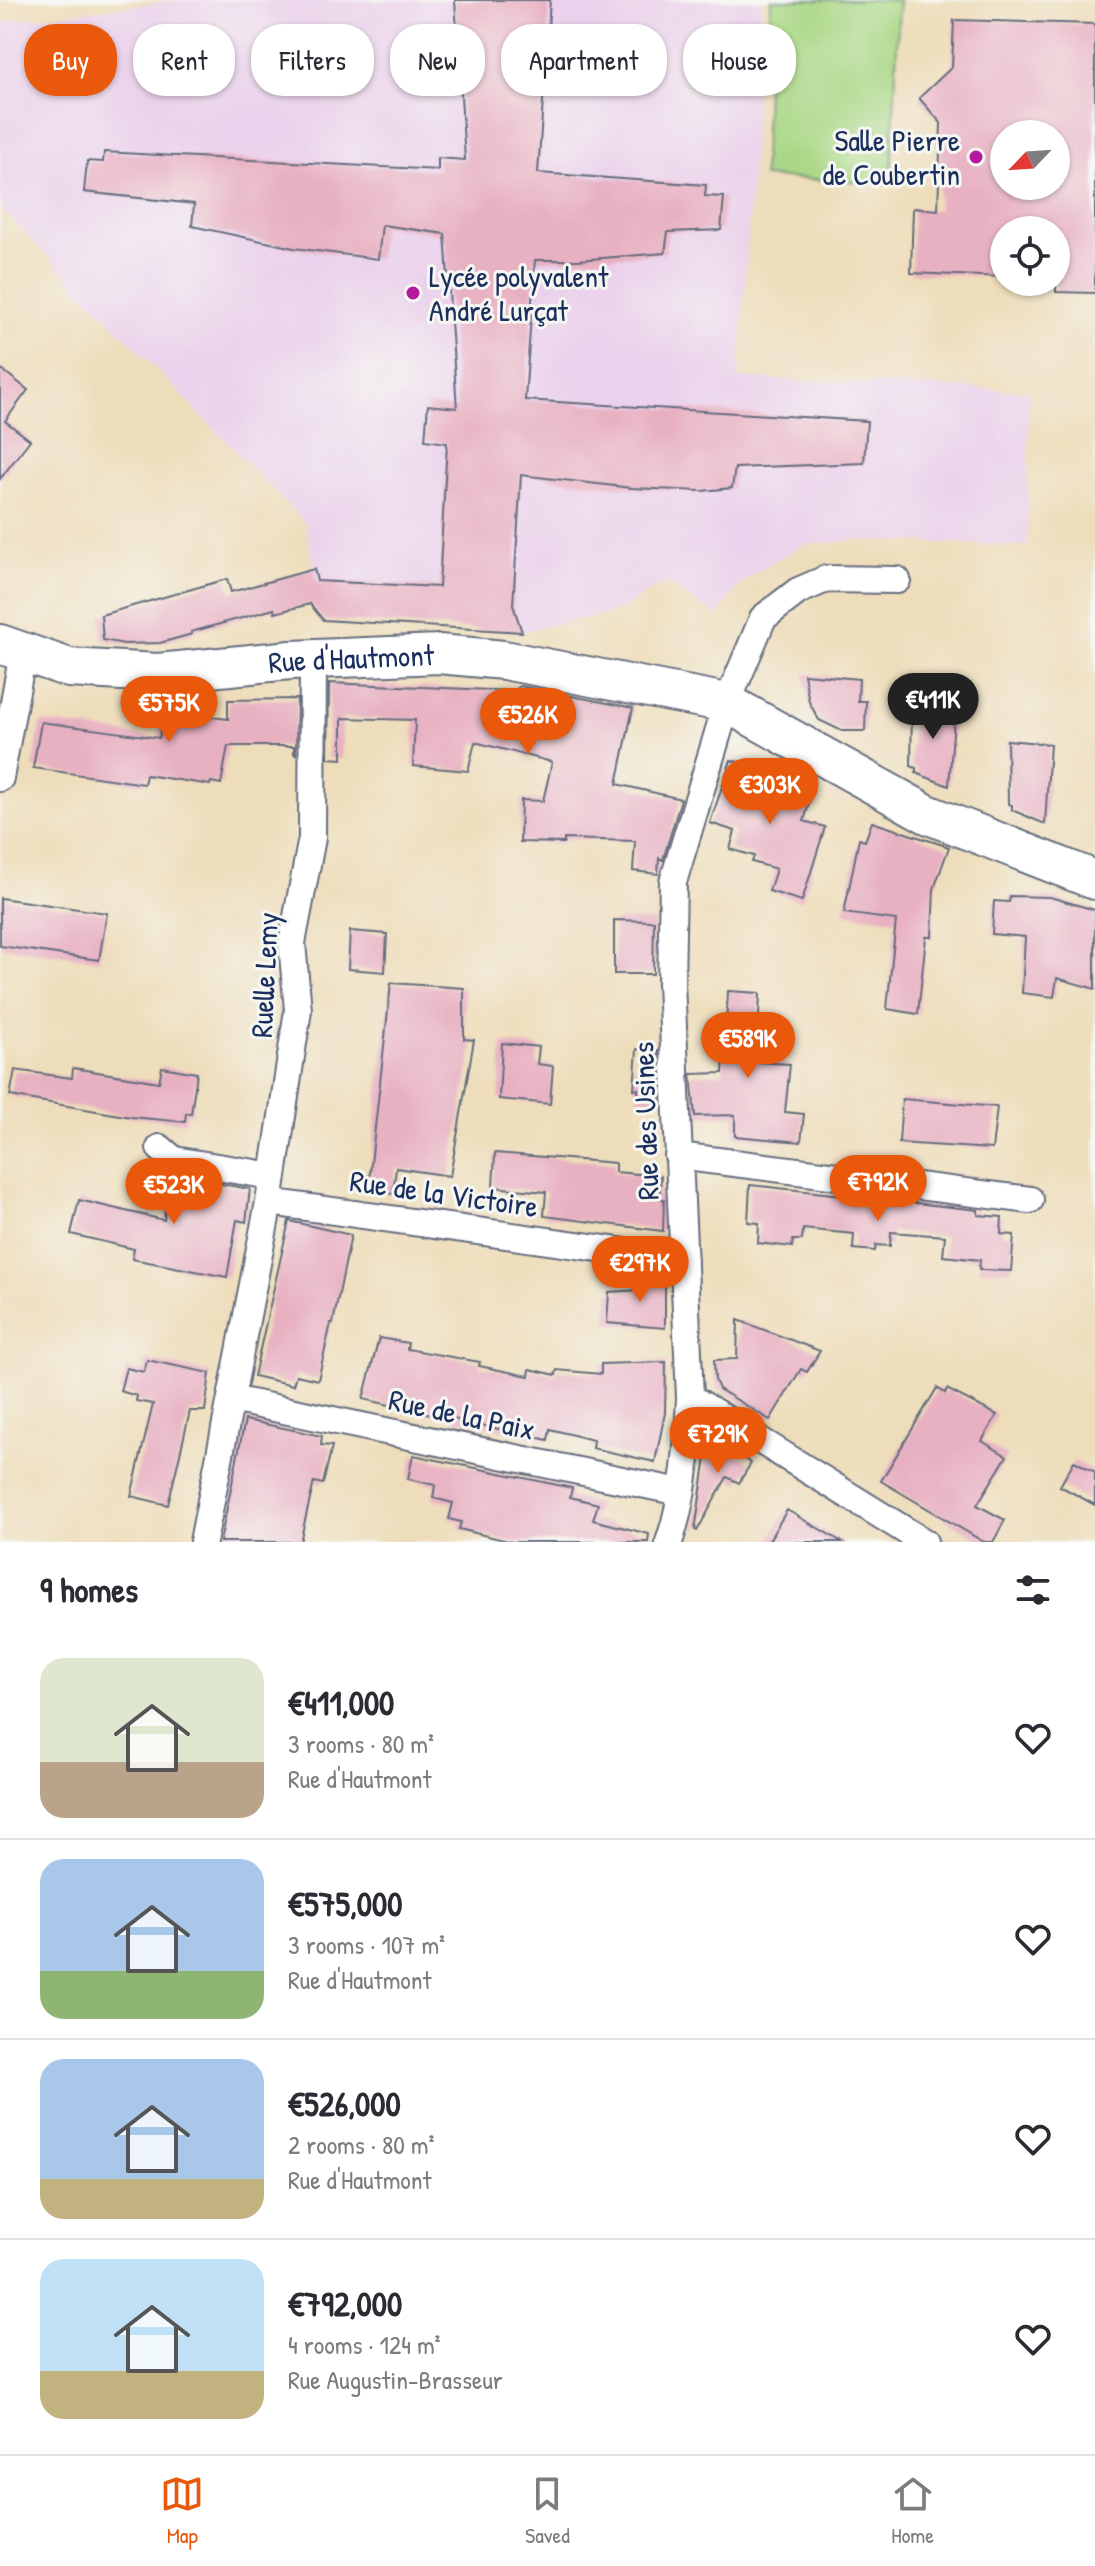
<!DOCTYPE html>
<meta charset="utf-8">
<style>
:root{--surface:#fff;--page:#f7f7f7;--text:#2b2b33;--muted:#7c7c81;--line:#e1e1e2;--accent:#ea580c}
body{margin:0;font-family:"Patrick Hand",sans-serif;background:var(--page);color:var(--text);height:100vh;display:flex;flex-direction:column;font-size:30px;white-space:nowrap}
*{box-sizing:border-box;margin:0}
p{font-size:26px;color:var(--muted)}
.icon{flex:none;width:44px;height:44px;fill:none;stroke:currentColor;stroke-width:2;stroke-linecap:round;stroke-linejoin:round}
.map{position:relative;height:1542px;overflow:hidden}
.side{display:flex;flex-direction:column;background:var(--surface);flex:1}
.side>*{flex:none}
.hud{position:absolute;left:24px;top:24px;width:1048px;height:72px;display:flex;gap:16px}
.needle{width:52px;rotate:245deg}
.tools{position:absolute;left:990px;top:120px;display:grid;gap:16px}
.tools a{display:grid;place-items:center;width:80px;height:80px;border-radius:50%;background:var(--surface);box-shadow:0 2px 6px #0004;font-size:40px}
.price{position:absolute;translate:-50% -68px;padding:0 18px;border-radius:28px;background:var(--accent);color:#fff;font-size:26px;line-height:52px;filter:drop-shadow(0 2px 4px #0008)}
.price::after{content:'';position:absolute;left:50%;top:48px;width:24px;height:18px;margin-left:-12px;background:inherit;clip-path:polygon(0 0,100% 0,50% 100%)}
.price.current{background:#222;color:#fff}
ul{padding:0;list-style:none}
li{display:flex;align-items:center;gap:24px;height:200px;padding:0 40px}
li+li{border-top:2px solid var(--line)}
li span{display:grid;place-items:center;flex:none;width:224px;height:160px;border-radius:24px;color:#555}
li>.icon{margin-inline-start:auto}
span .icon{width:96px;height:96px;fill:#fffc;stroke-width:1}
li b{font-size:34px}
h2{display:flex;justify-content:space-between;align-items:center;height:96px;padding:0 40px;font-size:34px}
.chip{padding:0 28px;border-radius:32px;background:var(--surface);box-shadow:0 2px 6px #0004;font-size:28px;line-height:72px}
.chip.current{background:var(--accent);color:#fff}
.menu{display:flex;justify-content:space-around;align-items:center;height:112px;border-top:2px solid var(--line);background:var(--surface);font-size:22px;color:var(--muted)}
.menu a{display:grid;justify-items:center;gap:4px}
.menu .current{color:var(--accent)}
.map>svg:first-child{display:block}
</style>
<div class="map">
<svg width="1095" height="1542" viewBox="0 0 1095 1542">
<rect width="100%" height="100%" fill="#f6f6f2"/>
<filter id="ink" filterUnits="userSpaceOnUse"><feTurbulence type="fractalNoise" baseFrequency=".0125" numOctaves="2"/><feDisplacementMap in="SourceGraphic" scale="16" xChannelSelector="R" yChannelSelector="G"/><feConvolveMatrix kernelMatrix="1 2 1 2 8 2 1 2 1" color-interpolation-filters="sRGB"/></filter>
<filter id="wash" filterUnits="userSpaceOnUse"><feTurbulence type="fractalNoise" baseFrequency=".006" numOctaves="4" result="noise"/><feDisplacementMap in="SourceGraphic" scale="32" xChannelSelector="R" yChannelSelector="G"/><feGaussianBlur stdDeviation="1.8" result="paint"/><feColorMatrix in="noise" values="0 0 0 0 0 0 0 0 0 0 0 0 0 0 0 0 0 1.4 0 .05"/><feComposite in="paint" operator="in"/></filter>
<g filter="url(#wash)">
<rect width="100%" height="100%" fill="#eeddba"/>
<path fill="#ebd1eb" d="M180,0H762L739,378L1029,391L1027,546L857,540L806,544L772,562L738,586L717,616L666,582L615,612L518,632L323,620L316,612L314,569L305,523L0,207V22Z"/>
<path fill="#aad886" stroke="#628472" stroke-width="2" d="M771,0H899L891,183L763,177Z"/>
<g id="blocks">
<path fill="#e8b1c2" fill-rule="evenodd" d="M455,0H550L538,173L706,185L705,196L724,197L721,230L668,232L665,253L577,260H535L525,400L867,421L864,463L735,468L732,488L702,491L632,488L521,475L513,605L522,632L323,620L310,604L275,613L274,609L191,632L192,634L160,643L124,644L103,640L101,615L227,579L231,592L314,569L317,581L439,587L447,443L425,440L428,405L457,408L445,234L382,225L378,259L294,248L192,226L194,204L84,192L87,161L103,162L104,152L438,170V158L465,160Z
M954,20L1095,24V293L1056,292V230H1004V277L911,273L913,208L938,210L941,123L919,98L952,67ZM1004,134H1056V186H1004Z
M0,368L28,390L5,421L30,440L0,479Z
M804,674L859,679L858,701H866L865,731H842L819,720L809,702Z
M329,683L514,691L520,686L633,708L617,784L681,799L663,860L659,858L658,874L633,871L635,841L564,839V843L520,842L521,800L543,801L552,762L475,742L468,771L413,766L415,720L342,718V759L328,758Z
M297,699L296,755L294,754V746H228L221,784L211,782L210,785L146,775L144,784L33,768L41,722L159,738L164,710L228,719V700Z
M912,703L955,706L949,786L916,773V768L911,766Z
M1007,740L1050,744L1045,824L1012,810V805L1008,804Z
M731,760L766,770L765,776L813,790L804,821L825,827L802,901L769,891L776,869L752,862L754,856L730,849L735,831L710,823Z
M872,822L949,847L934,889L932,937H926L918,1014L887,1009L896,920L844,913L859,839L865,841Z
M1010,896L1050,897L1095,910V989L1057,978L1054,997L1022,993L1025,937L992,934L994,901L1009,902Z
M0,898L107,913L99,960L0,946Z
M614,920L654,921L653,974H614Z
M350,931L387,934L385,972L348,969Z
M391,983L464,988V1039L474,1040L450,1176L396,1168L393,1194L368,1191Z
M728,991L760,993L757,1062L790,1064L785,1112L804,1114L801,1142L735,1136V1115L695,1116L691,1074L723,1073Z
M502,1043L539,1047L537,1064L553,1066L550,1104L499,1099Z
M637,1049L658,1051L660,1101L638,1099V1089H634Z
M162,1067L197,1073L191,1114L186,1113L185,1122L131,1117L10,1096L15,1070L72,1078L73,1068L159,1082Z
M902,1099L997,1107L992,1149L899,1143Z
M495,1153L615,1163V1172L661,1176L659,1198L664,1199L663,1231L544,1216L546,1192L493,1187Z
M169,1175L250,1189L246,1222L237,1220L227,1277L132,1259L134,1249L71,1234L79,1200L164,1220Z
M750,1185L978,1210V1215L1002,1217L1001,1234L1014,1235L1011,1271L979,1270L980,1260L943,1256L945,1236L891,1232L890,1246L876,1245L875,1251L853,1249L854,1234L803,1229L802,1240H793L792,1247L758,1243L759,1223L748,1222Z
M289,1221L351,1235L333,1323H331L318,1380L296,1375L293,1385L254,1376Z
M665,1275V1328L607,1323L609,1292L641,1290V1276Z
M738,1320L820,1351L807,1372L801,1369L770,1420L719,1389L715,1380L714,1360L737,1359Z
M379,1338L408,1343L407,1349L480,1362L479,1366L529,1376L530,1369L556,1375L557,1370L601,1374V1364L666,1362L665,1413L655,1462L592,1448L593,1440L550,1429L548,1440L363,1399Z
M147,1360L210,1373L205,1411H190L168,1505L131,1496L153,1404L136,1401L137,1396L120,1391L126,1368L144,1372Z
M937,1388L945,1393L947,1389L997,1415L982,1441L1007,1456L977,1505L1005,1520L993,1542H984L881,1481Z
M245,1420L322,1436L321,1445L332,1446L323,1484L314,1482L300,1542H220Z
M709,1437L751,1463L739,1483L727,1477L697,1531L695,1530Z
M413,1455L572,1488L570,1497L598,1504L593,1520L649,1534L648,1542H512L459,1529L461,1522L449,1519L453,1503L433,1498L435,1485L408,1479Z
M1074,1461L1095,1472V1505L1060,1486Z
M787,1510L804,1520L842,1542H768Z"/>
</g>
</g>
<g filter="url(#ink)">
<use href="#blocks" fill-opacity="0" stroke="#656c7e" stroke-width="2"/>
<g fill="none" stroke-linecap="round" stroke-linejoin="round">
<g stroke="#656c7e" stroke-width="30">
<path id="street" d="M0,778L23,653
M160,1148L174,1160L273,1176L298,1010L292,943L312,838L313,660
M678,1156L1030,1200
M273,1176L269,1202L684,1260
M690,1397L924,1542
M231,1399L680,1492
M203,1542L269,1202
M669,1542C685,1496 688,1445 690,1397L671,983L673,882L727,703L763,618L798,591L826,579L897,580"/>
</g>
<g stroke="#656c7e" stroke-width="42">
<g id="secondary">
<path id="s1" d="M0,644L69,668L158,673L291,660L439,654L504,660L727,703L927,814L1095,880"/>
</g>
</g>
<use href="#street" stroke="#fff" stroke-width="26"/>
<use href="#secondary" stroke="#fff" stroke-width="38"/>
</g>
</g>
<g fill="#b5179e" stroke="#f6f6f2" stroke-width="3">
<circle cx="976" cy="157" r="8"/>
<circle cx="413" cy="293" r="8"/>
</g>
<g text-anchor="middle" dominant-baseline="central" stroke-width="6" stroke-linejoin="round" paint-order="stroke">
<g font-size="30" fill="#1b2f5e" stroke="#f6f6f2" text-anchor="end">
<text x="960" y="140">Salle Pierre<tspan x="960" dy="34">de Coubertin</tspan></text>
<text x="429" y="276" text-anchor="start">Lycée polyvalent<tspan x="429" dy="34">André Lurçat</tspan></text>
</g>
<g font-size="30" fill="#1b2f5e" stroke="#f6f6f2">
<text stroke="none"><textPath href="#s1" startOffset="356">Rue d'Hautmont</textPath></text>
<text transform="translate(264 975) rotate(-87)">Ruelle Lemy</text>
<text transform="translate(645 1121) rotate(-92)">Rue des Usines</text>
<text transform="translate(444 1193) rotate(8)">Rue de la Victoire</text>
<text transform="translate(462 1414) rotate(12)">Rue de la Paix</text>
</g>
</g>
</svg>
<div class="tools">
<a><svg class="needle" viewBox="-14 -14 28 28"><path d="M0-13l5 13h-10z" fill="#e53935"/><path d="M0 13l5-13h-10z" fill="#7c7c81"/></svg></a>
<a><svg class="icon" aria-label="locate" viewBox="0 0 24 24"><circle cx="12" cy="12" r="6"/><path d="M12 2v4M12 18v4M2 12h4M18 12h4"/></svg></a>
</div>
<b class="price current" style="left:933px;top:741px">€411K</b>
<b class="price" style="left:169px;top:744px">€575K</b>
<b class="price" style="left:528px;top:756px">€526K</b>
<b class="price" style="left:770px;top:826px">€303K</b>
<b class="price" style="left:748px;top:1080px">€589K</b>
<b class="price" style="left:878px;top:1223px">€792K</b>
<b class="price" style="left:174px;top:1226px">€523K</b>
<b class="price" style="left:640px;top:1304px">€297K</b>
<b class="price" style="left:718px;top:1475px">€729K</b>
<div class="hud">
<a class="chip current">Buy</a>
<a class="chip">Rent</a>
<a class="chip">Filters</a>
<a class="chip">New</a>
<a class="chip">Apartment</a>
<a class="chip">House</a>
</div>
</div>
<section class="side">
<h2>9 homes<svg class="icon" aria-label="filters" viewBox="0 0 24 24"><path d="M4 7h16M4 17h16"/><circle cx="9" cy="7" r="2"/><circle cx="15" cy="17" r="2"/></svg></h2>
<ul>
<li><span style="background:linear-gradient(#dfe7d0 65%,#b9a48a 0)"><svg class="icon" aria-label="home" viewBox="0 0 24 24"><path d="M3 11l9-7 9 7M6 9v11h12V9"/></svg></span><div><b>€411,000</b><p>3 rooms · 80 m²</p><p>Rue d'Hautmont</p></div><svg class="icon" aria-label="heart" viewBox="0 0 24 24"><path d="M12 20l-8-8c-3-5 5-10 8-4 3-6 11-1 8 4z"/></svg></li>
<li><span style="background:linear-gradient(#a9c7e8 70%,#8fb573 0)"><svg class="icon" aria-label="home" viewBox="0 0 24 24"><path d="M3 11l9-7 9 7M6 9v11h12V9"/></svg></span><div><b>€575,000</b><p>3 rooms · 107 m²</p><p>Rue d'Hautmont</p></div><svg class="icon" aria-label="heart" viewBox="0 0 24 24"><path d="M12 20l-8-8c-3-5 5-10 8-4 3-6 11-1 8 4z"/></svg></li>
<li><span style="background:linear-gradient(#a9c7e8 75%,#c2b280 0)"><svg class="icon" aria-label="home" viewBox="0 0 24 24"><path d="M3 11l9-7 9 7M6 9v11h12V9"/></svg></span><div><b>€526,000</b><p>2 rooms · 80 m²</p><p>Rue d'Hautmont</p></div><svg class="icon" aria-label="heart" viewBox="0 0 24 24"><path d="M12 20l-8-8c-3-5 5-10 8-4 3-6 11-1 8 4z"/></svg></li>
<li><span style="background:linear-gradient(#bfe0f5 70%,#c2b280 0)"><svg class="icon" aria-label="home" viewBox="0 0 24 24"><path d="M3 11l9-7 9 7M6 9v11h12V9"/></svg></span><div><b>€792,000</b><p>4 rooms · 124 m²</p><p>Rue Augustin-Brasseur</p></div><svg class="icon" aria-label="heart" viewBox="0 0 24 24"><path d="M12 20l-8-8c-3-5 5-10 8-4 3-6 11-1 8 4z"/></svg></li>
</ul>
</section>
<nav class="menu">
<a class="current"><svg class="icon" aria-label="map" viewBox="0 0 24 24"><path d="M3 6l6-2 6 2 6-2v14l-6 2-6-2-6 2zM9 4v14M15 6v14"/></svg>Map</a>
<a><svg class="icon" aria-label="saved" viewBox="0 0 24 24"><path d="M7 4h10v16l-5-4-5 4z"/></svg>Saved</a>
<a><svg class="icon" aria-label="home" viewBox="0 0 24 24"><path d="M3 11l9-7 9 7M6 9v11h12V9"/></svg>Home</a>
</nav>
